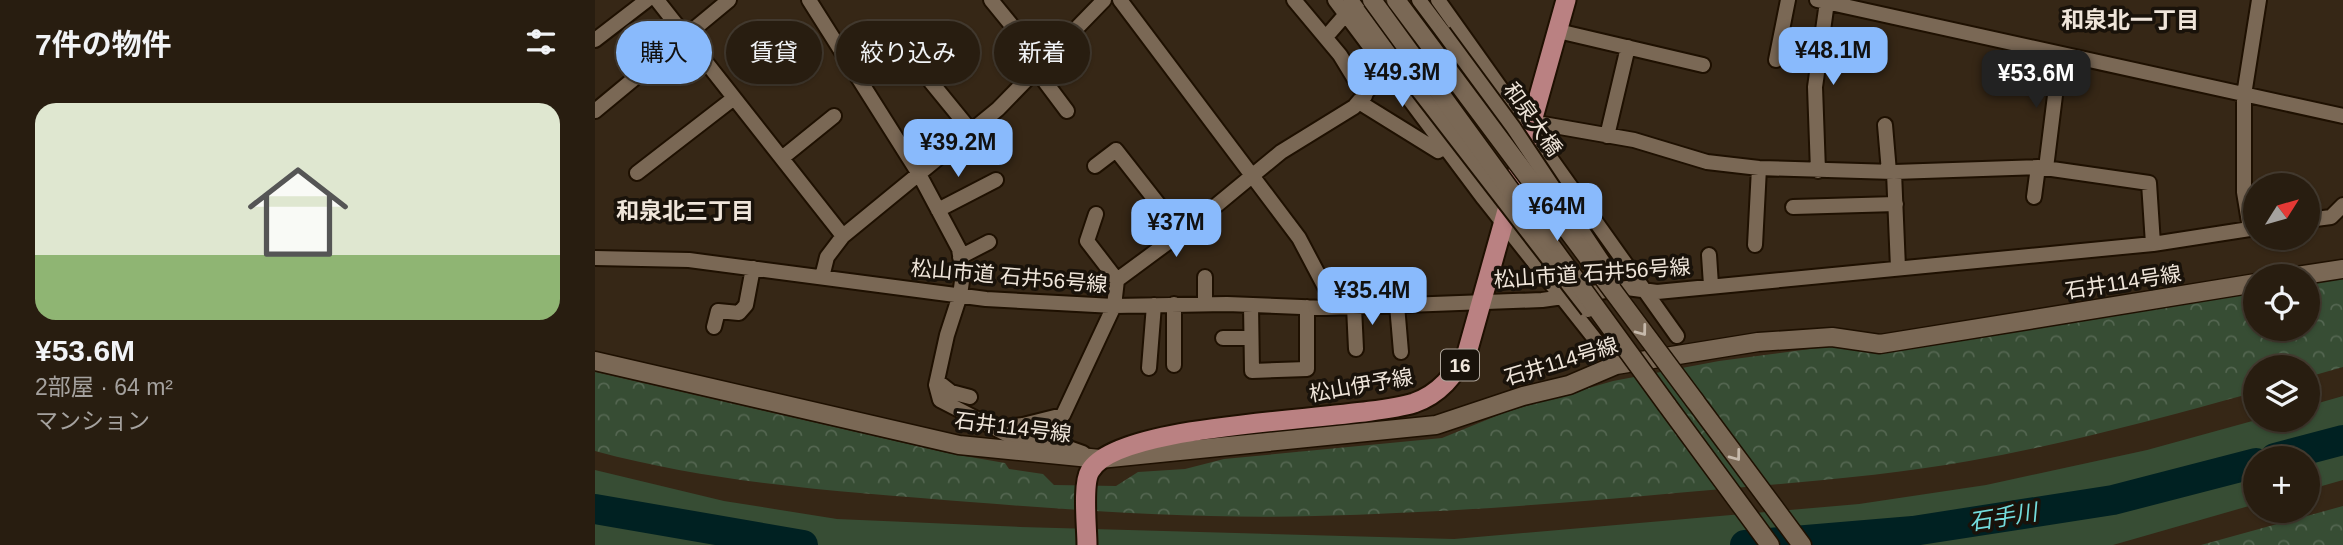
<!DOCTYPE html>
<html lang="ja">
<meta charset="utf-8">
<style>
:root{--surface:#281d10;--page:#342a1e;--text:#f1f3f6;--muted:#a5a29f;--line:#443b30;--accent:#89bafc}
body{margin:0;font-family:Arial,"Noto Sans JP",sans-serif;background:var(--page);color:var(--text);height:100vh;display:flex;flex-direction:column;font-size:26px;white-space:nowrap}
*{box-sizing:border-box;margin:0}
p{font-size:23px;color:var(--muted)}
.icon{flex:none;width:38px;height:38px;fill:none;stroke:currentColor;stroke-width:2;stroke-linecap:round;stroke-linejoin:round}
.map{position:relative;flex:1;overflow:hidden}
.details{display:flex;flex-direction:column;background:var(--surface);width:595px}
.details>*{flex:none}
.guide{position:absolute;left:21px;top:21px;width:665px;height:63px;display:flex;gap:14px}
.needle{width:46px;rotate:53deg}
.tools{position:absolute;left:1648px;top:173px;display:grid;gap:14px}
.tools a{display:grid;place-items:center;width:77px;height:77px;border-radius:50%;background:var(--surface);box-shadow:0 2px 5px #0004,0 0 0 2px var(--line);font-size:35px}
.price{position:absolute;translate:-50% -60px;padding:0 16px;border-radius:14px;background:var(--accent);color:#111;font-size:23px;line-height:46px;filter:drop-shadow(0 2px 4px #0008)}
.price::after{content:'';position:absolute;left:50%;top:42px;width:21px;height:16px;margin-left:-10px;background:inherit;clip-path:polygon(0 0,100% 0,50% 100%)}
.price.on{background:#222;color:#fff}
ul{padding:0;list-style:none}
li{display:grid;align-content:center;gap:14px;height:371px;padding:0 35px}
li+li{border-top:2px solid var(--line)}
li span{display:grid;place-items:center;height:217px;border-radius:21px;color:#555}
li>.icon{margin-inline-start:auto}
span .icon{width:126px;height:126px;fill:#fffc;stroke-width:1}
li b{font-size:30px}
h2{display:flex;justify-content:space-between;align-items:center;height:84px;padding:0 35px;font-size:30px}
.tag{padding:0 24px;border-radius:32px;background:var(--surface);box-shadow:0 2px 5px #0004,0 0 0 2px var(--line);font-size:24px;line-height:63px}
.tag.on{background:var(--accent);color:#111}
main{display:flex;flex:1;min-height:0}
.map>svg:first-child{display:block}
</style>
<main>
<section class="details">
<h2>7件の物件<svg class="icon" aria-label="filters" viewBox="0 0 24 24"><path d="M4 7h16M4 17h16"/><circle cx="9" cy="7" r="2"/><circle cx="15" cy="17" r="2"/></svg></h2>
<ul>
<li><span style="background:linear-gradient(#dfe7d0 70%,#8fb573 0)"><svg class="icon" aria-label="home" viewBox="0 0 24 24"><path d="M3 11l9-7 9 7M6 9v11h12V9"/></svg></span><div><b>¥53.6M</b><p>2部屋 · 64 m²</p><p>マンション</p></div></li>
</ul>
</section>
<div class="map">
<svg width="1748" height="545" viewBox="0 0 1748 545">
<defs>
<pattern id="park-crowns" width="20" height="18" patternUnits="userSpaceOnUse" patternTransform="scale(1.75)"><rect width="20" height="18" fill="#374d34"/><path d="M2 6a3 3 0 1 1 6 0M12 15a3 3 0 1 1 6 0" fill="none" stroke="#546651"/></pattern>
</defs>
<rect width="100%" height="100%" fill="#362716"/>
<path fill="#374d34" d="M1748,396V480L1713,490V458H1661V504L1518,545H0V470L129,501L242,519L426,527L859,539L1264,504L1391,485L1552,450L1661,420H1713V406Z"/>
<path fill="url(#park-crowns)" d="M1748,278V367L1713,377V368H1661V392C1566,418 1471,444 1374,461C1278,478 1179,484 1081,493C961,504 841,513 720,516C605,519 489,511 375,502C249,492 122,484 0,451V372L352,453L410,463L414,469L448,474L459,485L521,486L543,472L590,469L629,459L847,438L911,412L1018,381L1124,361L1237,346L1294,351L1326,347L1661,291V329H1713V283Z
M1748,506V545H1606Z"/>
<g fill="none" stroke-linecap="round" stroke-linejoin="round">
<path stroke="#002122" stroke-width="30" d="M1680,458L1748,440
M0,509L208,545
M1150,545L1318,531L1518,500L1661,463"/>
<g stroke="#1e1001" stroke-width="18">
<path id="minor" d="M62,0L248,236
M214,0L324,174L364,249L368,274L365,295L352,335L341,385L345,400L415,436L457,442L488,453
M396,0L449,65
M525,0L704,238L732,291L731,308
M699,0L745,55L770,96
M740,0L889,199L1007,348
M756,0L802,63
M824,0L848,32
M843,0L1082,336
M1222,0L1748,116
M963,31L1108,65
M731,37L751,14
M0,40L52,0
M1181,60L1193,0
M442,71L472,111
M336,82L376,131
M764,102L843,151L849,146
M0,111L134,0
M935,125L948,124L1039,140L1112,162L1164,168L1299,172L1443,167L1554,183L1558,244
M1290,125L1294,172
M1012,136L1033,47
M187,158L239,116
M500,166L521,150L586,233
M1451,168L1465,55
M1223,171L1220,87L1232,2
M1299,172L1303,268
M42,173L139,98
M1439,197L1443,167
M1198,207L1301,204
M343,210L401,180
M501,214L492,241L522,280
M1713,220L1736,217L1748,205
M1655,228L1649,192V95L1664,0
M1160,245L1164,168
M1114,255L1116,285
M365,257L394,242
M0,258L94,260L391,299L519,306L632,304L731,308L947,300L1032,288L1062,292L1558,244L1661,228
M227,277L232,257L248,236L403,109L509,0
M610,304V277
M656,305L657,371L712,369V307
M802,305L806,352
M759,307L761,349
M119,327L123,311L144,313L151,305L158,268
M628,338H656
M579,365V304
M554,368L559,305
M342,381L356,392L375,397
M401,428L428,425L468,415L519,306L522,280L606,218L686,152L759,107L791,69"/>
</g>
<g stroke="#1e1001" stroke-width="21">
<path id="tertiary" d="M1702,276L1748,269
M0,361L364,445L505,459L841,425L928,396L974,385L1021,365L1163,342L1237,337L1285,344L1661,283
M1100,401L1207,545
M1072,405L1175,545"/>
</g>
<g stroke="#1e1001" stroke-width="23">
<path id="primary" d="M492,545C492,528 487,484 495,471C524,420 758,422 819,403C845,394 859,375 872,353L971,0"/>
</g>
<use href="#minor" stroke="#7a6855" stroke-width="14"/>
<use href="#tertiary" stroke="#7a6855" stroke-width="18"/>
<use href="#primary" stroke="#ba8182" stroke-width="19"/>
<g stroke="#1e1001" stroke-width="18" stroke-linecap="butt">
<path id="minor-bridge" d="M848,32L918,127L1010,265L1018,282
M802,63L993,310"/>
</g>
<g stroke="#1e1001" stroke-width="21" stroke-linecap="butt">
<path id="tertiary-bridge" d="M777,0L1072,405
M801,0L1100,401"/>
</g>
<use href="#minor-bridge" stroke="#7a6855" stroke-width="14"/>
<use href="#tertiary-bridge" stroke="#7a6855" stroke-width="18"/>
</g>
<defs><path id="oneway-chevron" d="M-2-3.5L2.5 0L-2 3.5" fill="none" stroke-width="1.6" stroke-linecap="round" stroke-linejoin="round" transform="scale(1.75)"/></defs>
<g stroke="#c6b9ab">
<use href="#oneway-chevron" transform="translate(1047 331) rotate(53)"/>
<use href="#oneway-chevron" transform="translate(1141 456) rotate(53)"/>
</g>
<g text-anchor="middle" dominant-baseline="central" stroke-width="7" stroke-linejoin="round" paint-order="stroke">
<rect fill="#19120a" stroke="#afa69c" stroke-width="2" x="846" y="349.5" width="38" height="31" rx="5"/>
<g font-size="19" font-weight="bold" fill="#efe5da">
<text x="865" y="365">16</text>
</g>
<g font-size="21" fill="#efe5da" stroke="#19120a">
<text transform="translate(938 119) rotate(55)">和泉大橋</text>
<text transform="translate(997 273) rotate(-4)">松山市道 石井56号線</text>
<text transform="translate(414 276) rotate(5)">松山市道 石井56号線</text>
<text transform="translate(1528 282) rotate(-9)">石井114号線</text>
<text transform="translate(966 361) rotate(-17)">石井114号線</text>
<text transform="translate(766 385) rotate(-10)">松山伊予線</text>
<text transform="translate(418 427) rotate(7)">石井114号線</text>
</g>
<g font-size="23" font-weight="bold" fill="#efe5da" stroke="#19120a">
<text x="1535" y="20">和泉北一丁目</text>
<text x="90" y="211">和泉北三丁目</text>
</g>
<g font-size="23" font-style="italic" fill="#73dbdc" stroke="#19120a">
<text transform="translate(1408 517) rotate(-9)">石手川</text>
</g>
</g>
</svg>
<div class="tools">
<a><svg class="needle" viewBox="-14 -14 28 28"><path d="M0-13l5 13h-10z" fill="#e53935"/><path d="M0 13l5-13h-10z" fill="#a5a29f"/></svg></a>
<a><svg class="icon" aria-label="locate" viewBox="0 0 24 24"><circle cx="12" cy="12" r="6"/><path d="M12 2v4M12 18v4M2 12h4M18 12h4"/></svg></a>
<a><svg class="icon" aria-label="layers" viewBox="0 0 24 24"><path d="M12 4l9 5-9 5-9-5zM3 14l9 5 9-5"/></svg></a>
<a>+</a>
</div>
<b class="price" style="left:1238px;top:87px">¥48.1M</b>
<b class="price" style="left:807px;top:109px">¥49.3M</b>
<b class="price on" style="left:1441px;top:110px">¥53.6M</b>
<b class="price" style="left:363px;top:179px">¥39.2M</b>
<b class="price" style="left:962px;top:243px">¥64M</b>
<b class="price" style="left:581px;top:259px">¥37M</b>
<b class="price" style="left:777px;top:327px">¥35.4M</b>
<div class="guide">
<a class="tag on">購入</a>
<a class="tag">賃貸</a>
<a class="tag">絞り込み</a>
<a class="tag">新着</a>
</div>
</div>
</main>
